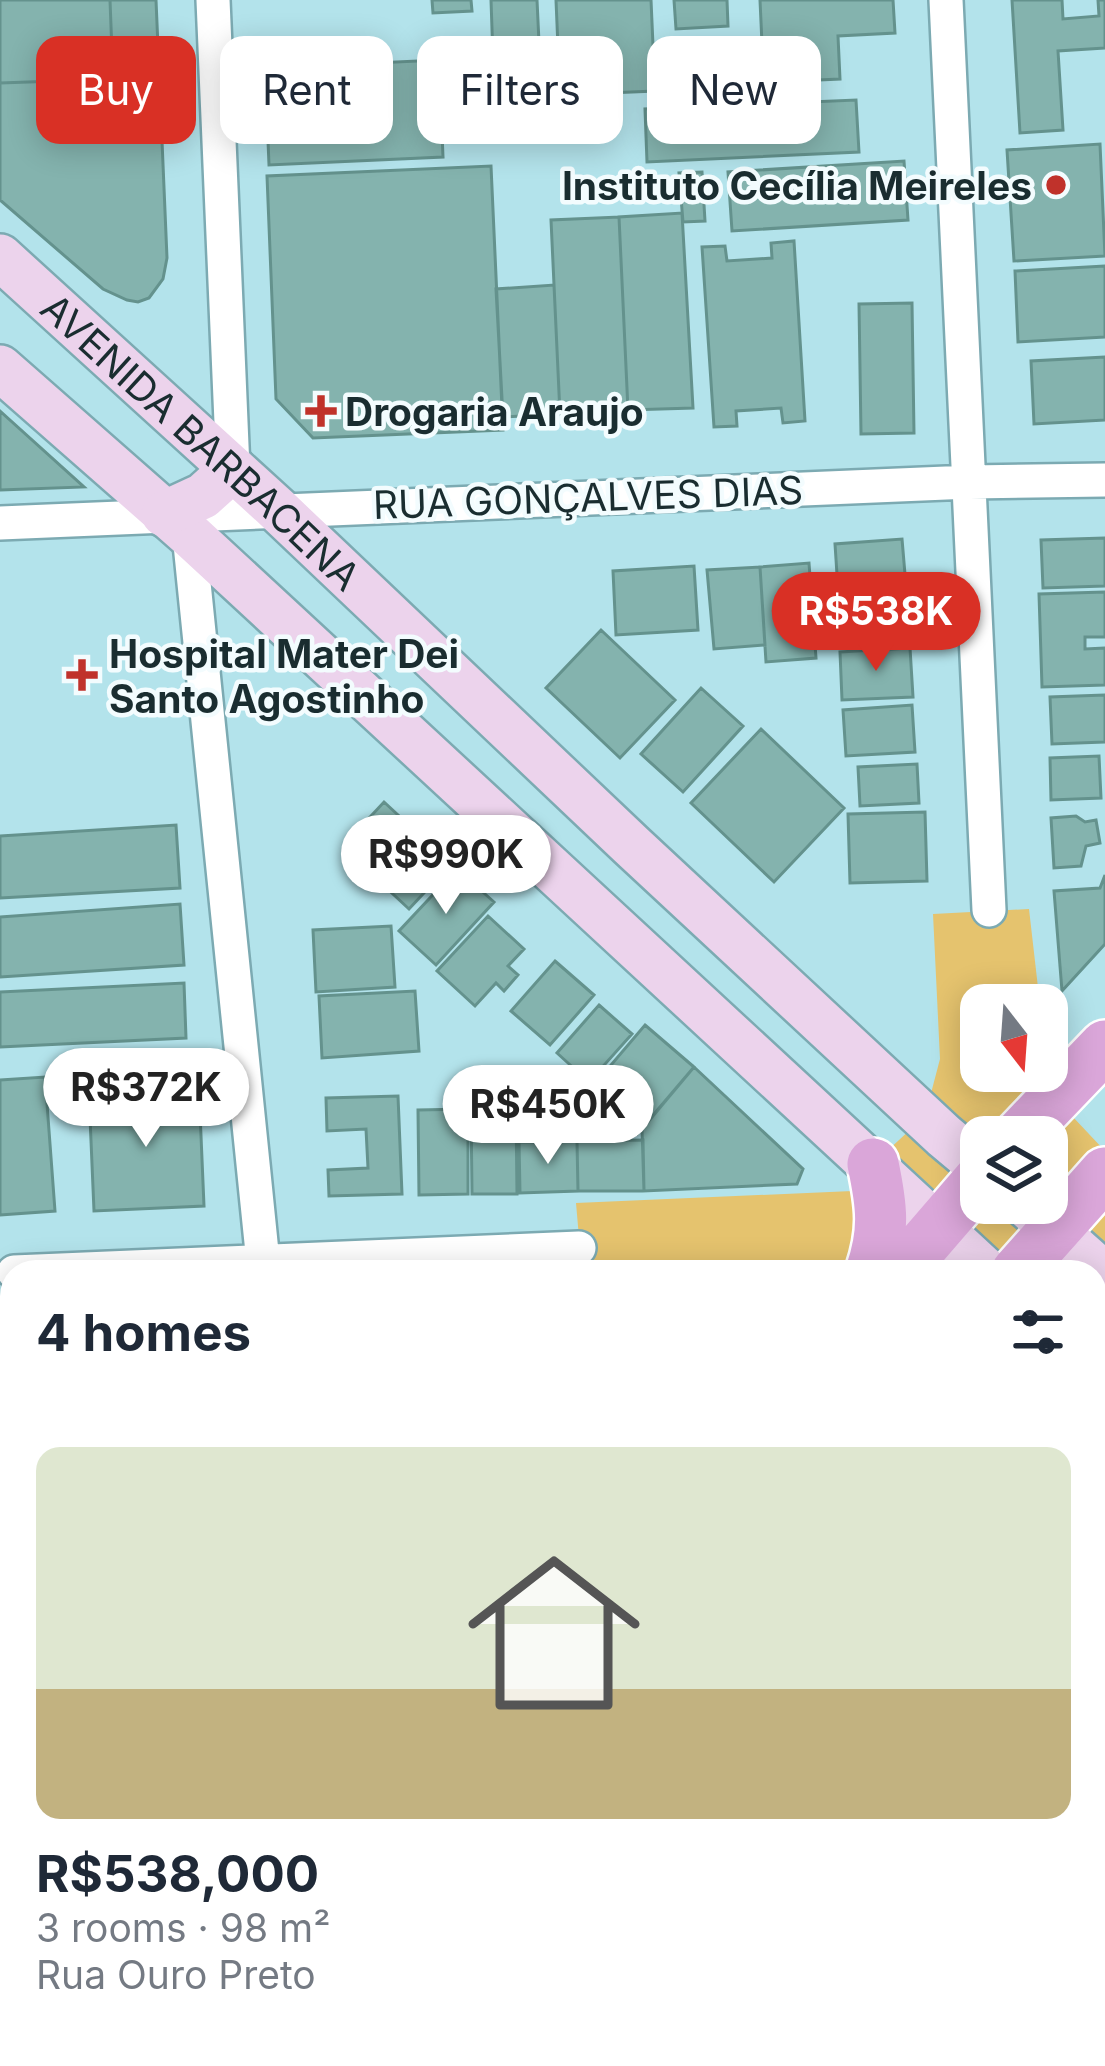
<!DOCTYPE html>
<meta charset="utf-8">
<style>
:root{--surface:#fff;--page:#f6f6f7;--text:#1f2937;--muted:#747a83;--line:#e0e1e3;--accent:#d93025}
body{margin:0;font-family:Inter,sans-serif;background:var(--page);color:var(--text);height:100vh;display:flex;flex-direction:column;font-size:45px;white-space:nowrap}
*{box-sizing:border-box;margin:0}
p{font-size:39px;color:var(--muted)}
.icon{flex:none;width:66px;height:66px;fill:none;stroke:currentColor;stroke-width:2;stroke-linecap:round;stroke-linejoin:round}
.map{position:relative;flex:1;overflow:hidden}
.side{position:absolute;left:0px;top:1260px;width:1107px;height:807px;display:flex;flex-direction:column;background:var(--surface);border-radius:36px 36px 0 0;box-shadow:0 6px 30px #0003}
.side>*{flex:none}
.guide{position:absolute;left:36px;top:36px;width:1035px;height:108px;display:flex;gap:24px}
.needle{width:78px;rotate:163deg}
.fabs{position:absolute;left:960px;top:984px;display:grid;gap:24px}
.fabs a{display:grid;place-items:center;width:108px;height:108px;border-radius:24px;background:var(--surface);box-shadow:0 6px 30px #0003;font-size:60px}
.price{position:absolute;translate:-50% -102px;padding:0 27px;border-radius:42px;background:#fff;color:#222;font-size:39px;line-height:78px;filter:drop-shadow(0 3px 6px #0008)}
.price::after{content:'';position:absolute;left:50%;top:72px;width:36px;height:27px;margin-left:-18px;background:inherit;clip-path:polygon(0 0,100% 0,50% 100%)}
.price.active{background:var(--accent);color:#fff}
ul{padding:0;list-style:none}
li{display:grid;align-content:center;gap:24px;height:636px;padding:0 36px}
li+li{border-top:3px solid var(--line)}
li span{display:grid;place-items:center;height:372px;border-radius:24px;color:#555}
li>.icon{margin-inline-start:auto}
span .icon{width:216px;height:216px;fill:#fffc;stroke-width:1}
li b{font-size:51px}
h2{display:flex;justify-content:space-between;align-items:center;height:144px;padding:0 36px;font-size:51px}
.chip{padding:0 42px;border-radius:24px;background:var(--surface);box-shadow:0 6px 30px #0003;font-size:42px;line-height:108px}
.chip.active{background:var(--accent);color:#fff}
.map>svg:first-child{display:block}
</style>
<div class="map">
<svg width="1105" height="2066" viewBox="0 0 1105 2066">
<rect width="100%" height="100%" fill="#b3e3eb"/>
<path fill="#e5c36e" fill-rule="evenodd" d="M1029,909L1040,1005H981V1071H1047V1061L1056,1099L1105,1151V1294L1095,1295V1272H582L576,1203L875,1190L873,1164L925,1116L940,1059L933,914ZM981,1137H1047V1203H981Z
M12,1426V1611L0,1612V1428Z
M12,1717V1861H0V1718Z"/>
<path fill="#84b3ae" stroke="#64928d" stroke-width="3" d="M0,0H110L113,79L0,83Z
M0,0H156L167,258L163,279L149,298L138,302L127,300L103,289L0,200Z
M432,0H471L472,11L433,13Z
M491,0H537L541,85L494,87Z
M556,0H651L655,91L560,95Z
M674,0H727L728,26L676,29Z
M760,0H893L895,33L838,36L840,79L708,85L706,46L762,44Z
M1012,0H1062L1063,19L1099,16L1098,0H1105V48L1058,51L1063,130L1020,133Z
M439,60L443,157L269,165L265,68Z
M856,100L859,152L647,162L645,109Z
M1100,144L1105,256L1014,261L1007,150Z
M904,161L908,220L732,231L728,172Z
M491,166L503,430L313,438L276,399L267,176Z
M702,172L705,221L683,222L679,173Z
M682,213L693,408L628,410L619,217Z
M619,217L628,410L560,414L551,220Z
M794,241L805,421L783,423L781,408L736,411L737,426L714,427L702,247L725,246L727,261L772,258L771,243Z
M1105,266V337L1018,342L1015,271Z
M554,285L560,414L503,417L496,289Z
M912,303L914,433L861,434L859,304Z
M1105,357V420L1034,424L1031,361Z
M0,411L84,487L0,490Z
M0,411L84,487L0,490Z
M1105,538V586L1043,588L1041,540Z
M902,539L906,586L838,590L835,544Z
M809,563L816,658L766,662L760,567Z
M694,566L698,630L616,635L613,571Z
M760,567L765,645L714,649L707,570Z
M1105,592V637H1085V649L1105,648V685L1042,687L1039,594Z
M906,594L908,642L867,644L865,595Z
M601,630L675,700L620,758L546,688Z
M910,648L913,697L842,700L840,652Z
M701,688L743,726L683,792L641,754Z
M1105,695V742L1052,744L1050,697Z
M912,705L915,752L846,756L843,710Z
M761,729L844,808L774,882L691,803Z
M1099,756L1101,798L1051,800L1050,758Z
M917,764L919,803L860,806L858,767Z
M384,802L451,864L409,909L366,869L382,852L358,830Z
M925,812L927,881L850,883L848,814Z
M1076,816L1085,822L1096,820L1100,843L1086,846L1081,866L1054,868L1051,818Z
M176,825L180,888L0,898V836Z
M457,869L494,902L436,965L399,931Z
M1105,875V944L1062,991L1054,891L1100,888Z
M180,904L184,965L0,977V917Z
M488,916L524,949L508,966L518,975L504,991L496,983L475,1006L437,971Z
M391,926L395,987L316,992L313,930Z
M555,961L594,995L550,1045L511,1011Z
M184,983L186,1038L0,1047V992Z
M415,991L419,1051L322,1058L319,996Z
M599,1005L632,1034L589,1082L557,1053Z
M645,1025L694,1067L637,1134L588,1092Z
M694,1067L803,1169L797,1184L644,1191L642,1129Z
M45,1077L55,1211L0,1215V1080Z
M199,1089L204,1206L94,1211L89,1094Z
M398,1096L402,1194L329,1196L328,1170L368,1168L366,1129L327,1131L326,1098Z
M468,1109V1194L419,1195L418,1110Z
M471,1109H516L517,1194H472Z
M643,1140L644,1191H578L577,1141Z
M577,1141L578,1191L520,1193L519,1142Z
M1095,1442L1105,1451V1498L1102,1502H1095Z
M1095,1510H1105V1578L1095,1579Z
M12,1611V1717L0,1718V1612Z
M1105,1717V1785L1095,1786V1718Z
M1095,1792H1105V1838H1095Z
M1095,1857H1105V1906L1095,1907Z
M0,1861H12V1950H0Z
M1095,2022H1105V2066H1076V2055H1095Z
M368,2055H397L409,2066H358Z
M496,2055L497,2066H436V2057Z
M583,2055H633V2066H583Z
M51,2056L62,2066H8V2059Z"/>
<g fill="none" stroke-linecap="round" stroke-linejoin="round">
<g stroke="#7caab2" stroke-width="38">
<path id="minor" d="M213,0L233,469
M946,0L989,910
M0,523L970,482L1105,480
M189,534L264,1272
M14,1272L579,1248
M1095,1966L1105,1965
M0,2021H12
M1027,2055V2066"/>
</g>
<g stroke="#7caab2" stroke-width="50">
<g id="secondary">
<path id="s1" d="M0,257L278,510L631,845L944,1136L981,1167"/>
<path d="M0,368L189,534L987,1272"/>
<path d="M164,514L203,496L233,469"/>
<path d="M1024,1203L1105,1275"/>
<path d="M1095,1370L1105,1379"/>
</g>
</g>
<g stroke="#fff" stroke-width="56">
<path id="primary" d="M1018,1137L1105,1046
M871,1272C885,1231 882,1206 873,1164
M900,1272L981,1178
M1017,1272L1105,1173
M178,2066L188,2055
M289,2066L299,2055"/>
</g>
<use href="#minor" stroke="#fff" stroke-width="33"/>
<use href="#secondary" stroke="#ecd3ec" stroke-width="45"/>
<use href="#primary" stroke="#daa6d9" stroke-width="51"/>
</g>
<g fill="#c0322b" stroke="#f3fcfe" stroke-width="4.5">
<circle cx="1056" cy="185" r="12"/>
<path d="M315 393h12v12h12v12h-12v12h-12v-12h-12v-12h12z"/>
<path d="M76 657h12v12h12v12h-12v12h-12v-12h-12v-12h12z"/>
</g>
<g text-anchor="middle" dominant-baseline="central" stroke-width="9" stroke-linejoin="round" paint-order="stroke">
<g font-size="39" font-weight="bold" fill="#1a2d30" stroke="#f3fcfe" text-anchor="start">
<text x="1032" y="185" text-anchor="end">Instituto Cecília Meireles</text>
<text x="345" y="411">Drogaria Araujo</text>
<text x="109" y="653">Hospital Mater Dei<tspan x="109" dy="45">Santo Agostinho</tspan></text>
</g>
<g font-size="39" fill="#1a2d30" stroke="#f3fcfe">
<text stroke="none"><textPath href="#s1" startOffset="273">AVENIDA BARBACENA</textPath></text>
<text transform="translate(588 497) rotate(-2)">RUA GONÇALVES DIAS</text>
</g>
</g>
</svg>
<div class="fabs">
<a><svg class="needle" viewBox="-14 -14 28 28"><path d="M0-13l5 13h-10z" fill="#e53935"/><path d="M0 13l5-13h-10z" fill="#747a83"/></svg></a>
<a><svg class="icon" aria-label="layers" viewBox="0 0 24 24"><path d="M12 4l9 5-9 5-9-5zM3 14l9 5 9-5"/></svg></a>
</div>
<b class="price active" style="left:876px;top:674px">R$538K</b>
<b class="price" style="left:446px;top:917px">R$990K</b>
<b class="price" style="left:146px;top:1150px">R$372K</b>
<b class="price" style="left:548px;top:1167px">R$450K</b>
<div class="guide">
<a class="chip active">Buy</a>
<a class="chip">Rent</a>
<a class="chip">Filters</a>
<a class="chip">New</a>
</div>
<section class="side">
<h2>4 homes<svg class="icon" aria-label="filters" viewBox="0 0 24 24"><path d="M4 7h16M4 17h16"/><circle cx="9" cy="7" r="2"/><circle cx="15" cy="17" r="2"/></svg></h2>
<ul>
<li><span style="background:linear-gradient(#dfe7d0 65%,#c2b280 0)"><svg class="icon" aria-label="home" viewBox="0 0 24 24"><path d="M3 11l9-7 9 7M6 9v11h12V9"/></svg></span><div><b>R$538,000</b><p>3 rooms · 98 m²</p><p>Rua Ouro Preto</p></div></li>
</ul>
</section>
</div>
